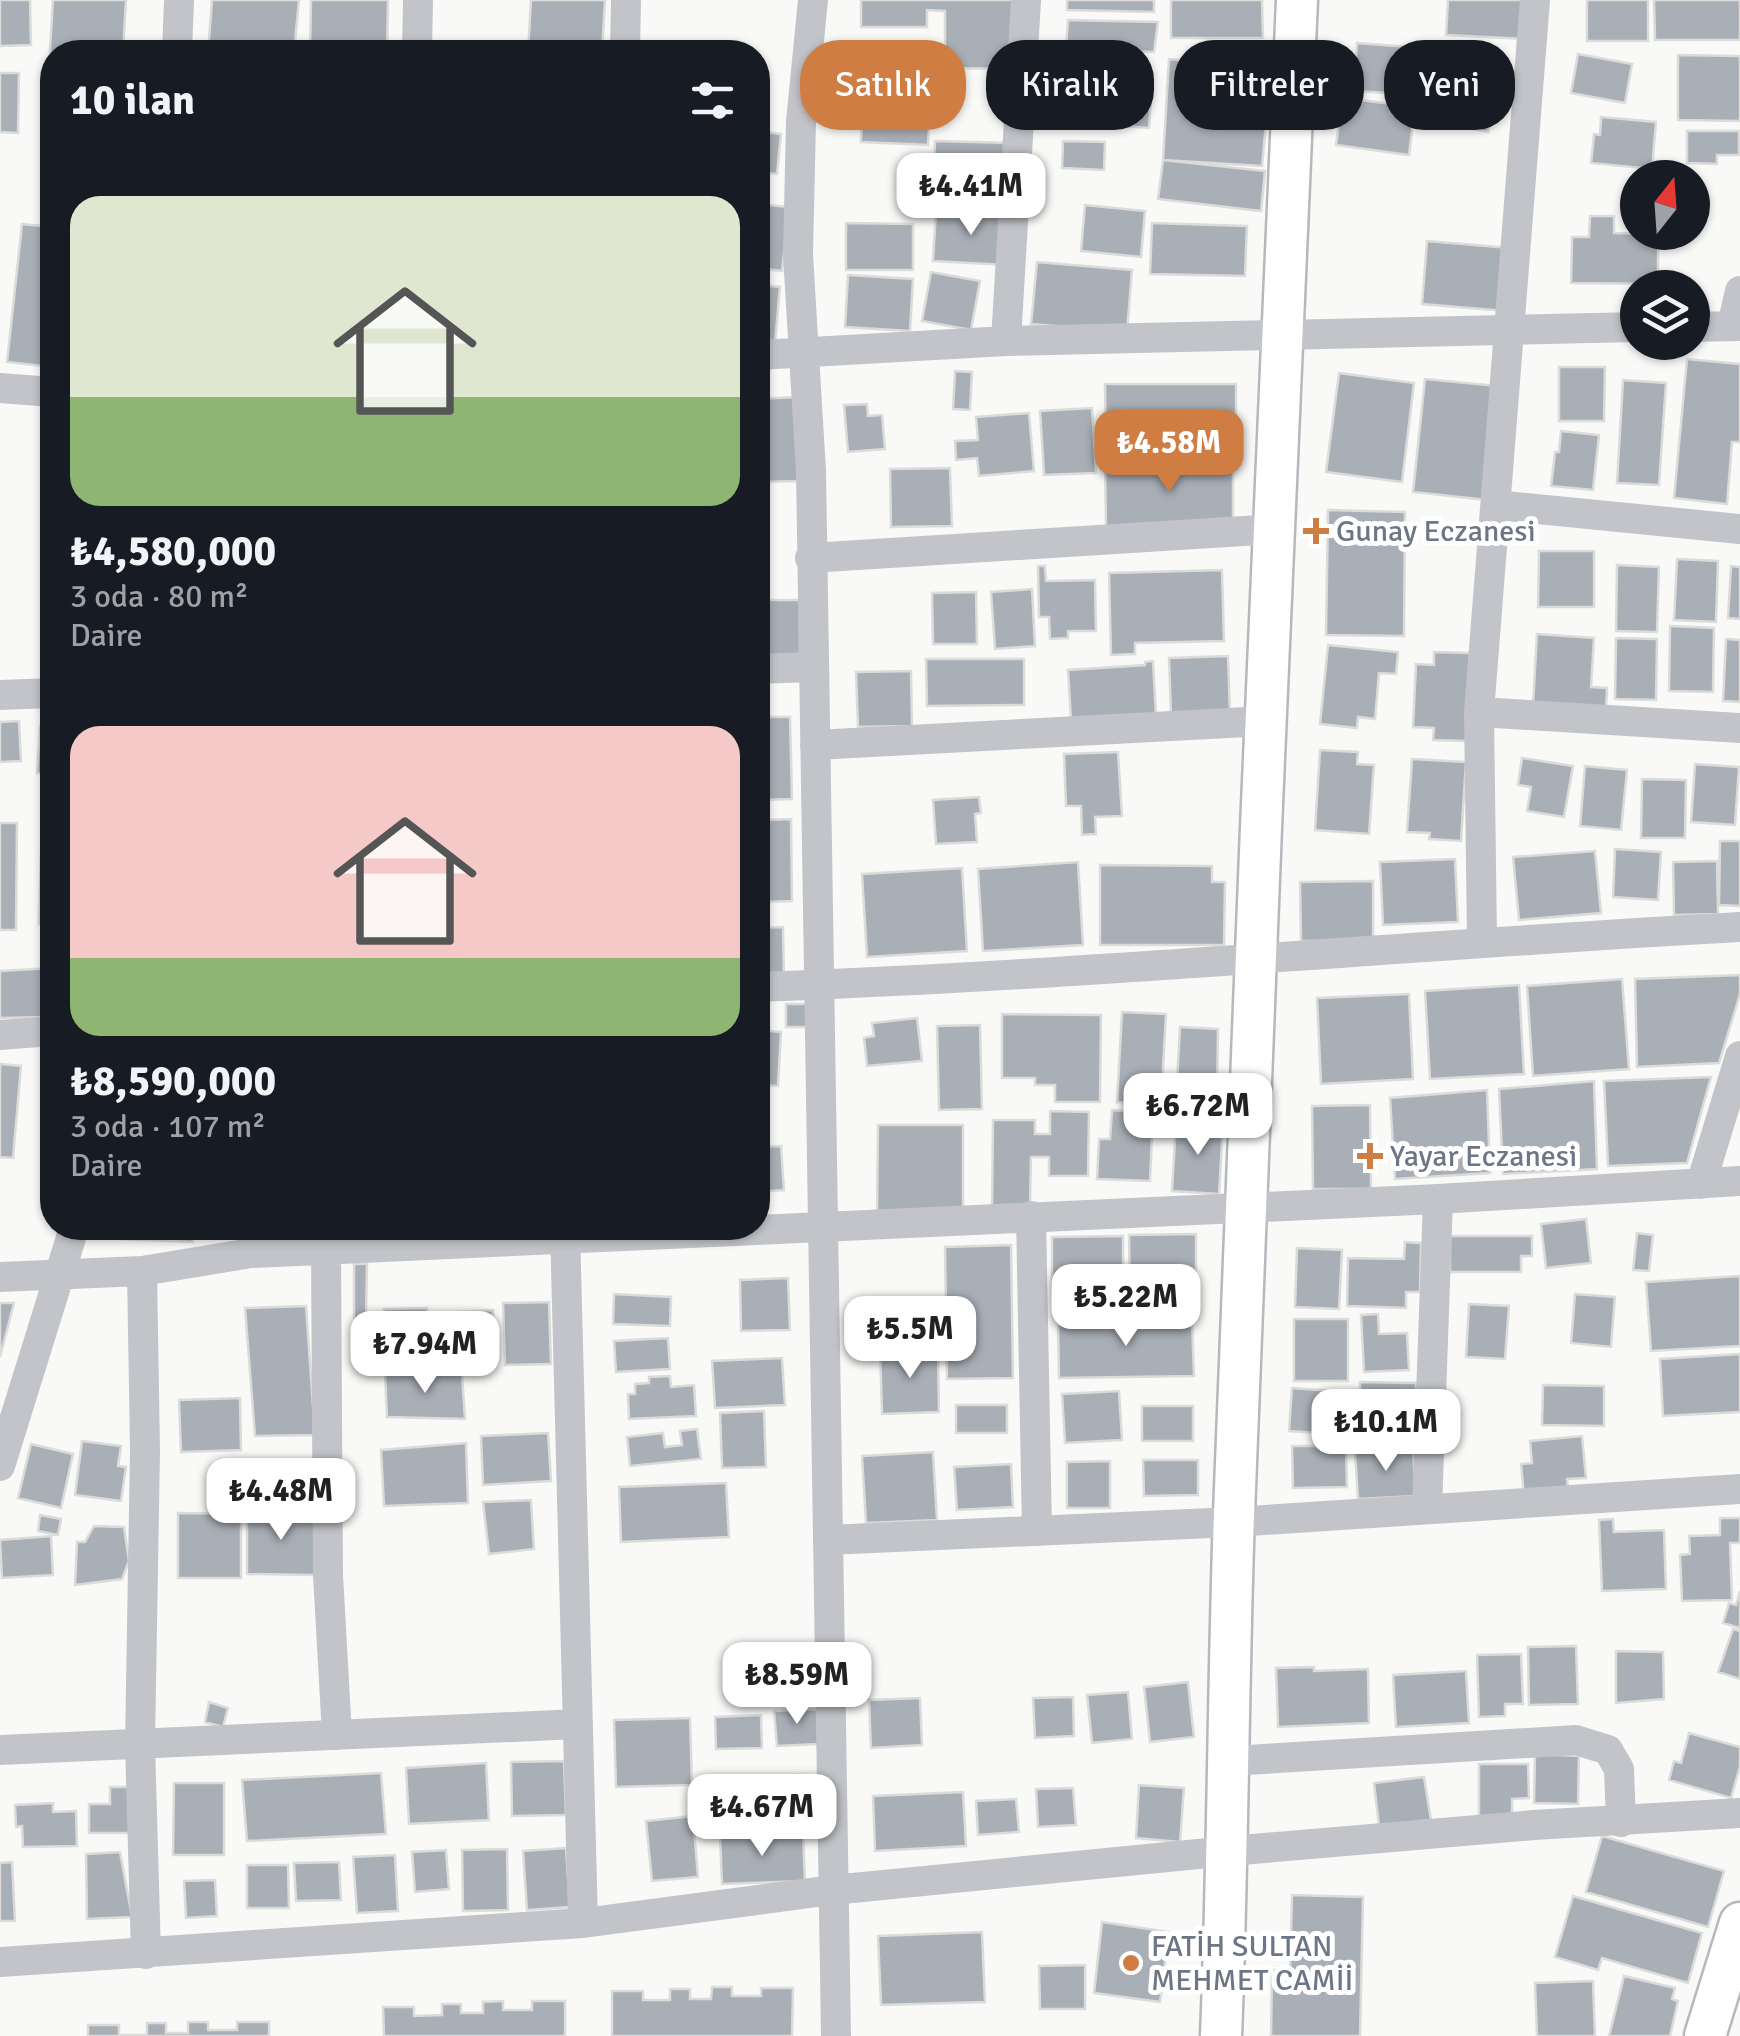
<!DOCTYPE html>
<html lang="tr">
<meta charset="utf-8">
<style>
:root{--surface:#171b24;--page:#242831;--text:#f1f3f6;--muted:#9ea1a6;--accent:#cf7d43}
body{margin:0;font-family:Signika,sans-serif;background:var(--page);color:var(--text);height:100vh;display:flex;flex-direction:column;font-size:38px;white-space:nowrap}
*{box-sizing:border-box;margin:0}
p{font-size:32px;color:var(--muted)}
.icon{flex:none;width:55px;height:55px;fill:none;stroke:currentColor;stroke-width:2;stroke-linecap:round;stroke-linejoin:round}
.map{position:relative;flex:1;overflow:hidden}
.side{position:absolute;left:40px;top:40px;width:730px;height:1200px;display:flex;flex-direction:column;background:var(--surface);border-radius:40px;box-shadow:0 2px 8px #0004}
.side>*{flex:none}
.hud{position:absolute;left:800px;top:40px;width:790px;height:90px;display:flex;gap:20px}
.needle{width:65px;rotate:17deg}
.controls{position:absolute;left:1620px;top:160px;display:grid;gap:20px}
.controls a{display:grid;place-items:center;width:90px;height:90px;border-radius:50%;background:var(--surface);box-shadow:0 2px 8px #0004;font-size:50px}
.price{position:absolute;translate:-50% -85px;padding:0 22px;border-radius:20px;background:#fff;color:#222;font-size:32px;line-height:65px;filter:drop-shadow(0 2px 5px #0008)}
.price::after{content:'';position:absolute;left:50%;top:60px;width:30px;height:22px;margin-left:-15px;background:inherit;clip-path:polygon(0 0,100% 0,50% 100%)}
.price.selected{background:var(--accent);color:#fff}
ul{padding:0;list-style:none}
li{display:grid;align-content:center;gap:20px;height:530px;padding:0 30px}
li span{display:grid;place-items:center;height:310px;border-radius:30px;color:#555}
li>.icon{margin-inline-start:auto}
span .icon{width:180px;height:180px;fill:#fffc;stroke-width:1}
li b{font-size:42px}
h2{display:flex;justify-content:space-between;align-items:center;height:120px;padding:0 30px;font-size:42px}
.tag{padding:0 35px;border-radius:40px;background:var(--surface);box-shadow:0 2px 8px #0004;font-size:35px;line-height:90px}
.tag.selected{background:var(--accent);color:#fff}
.map>svg:first-child{display:block}
</style>
<div class="map">
<svg width="1740" height="2036" viewBox="0 0 1740 2036">
<rect width="100%" height="100%" fill="#f9faf8"/>
<path fill="#a9afb6" stroke="#dbdcda" stroke-width="2.5" d="M0,0H30L31,45L0,46Z
M53,0H126L123,52H52V99L47,98Z
M212,0H299L294,52H208Z
M311,0H388L387,52H310Z
M531,0H605L602,52H528Z
M861,0H1020V69L945,68V11L927,10V27H861Z
M1067,0H1154V12L1067,10Z
M1171,0H1262L1263,38H1171Z
M1448,0H1528L1526,39L1446,35Z
M1587,0H1648V41H1587Z
M1654,0H1740V40H1655Z
M1068,20L1158,22L1154,52L1066,49Z
M1357,43L1422,48L1420,95L1354,91Z
M1578,54L1632,64L1625,103L1571,93Z
M1678,55L1740,56V121L1678,120Z
M1169,59L1271,68L1262,166L1163,160Z
M1120,72L1153,74L1149,128L1082,123L1085,75L1119,78Z
M0,73H19L18,133L0,132Z
M1440,84L1495,94L1488,132L1433,121Z
M1353,99L1415,107L1409,155L1336,145L1340,116L1350,117Z
M862,108L930,110L928,145L861,142Z
M1601,117L1656,122L1652,169L1591,163L1594,134L1600,135Z
M758,131L781,134L777,174L758,172Z
M1687,131H1739V155H1717V164L1687,163Z
M935,141L1013,143L1012,194L978,193V201L933,200Z
M1063,141L1105,142L1104,170L1062,168Z
M1163,160L1265,171L1261,211L1158,199Z
M758,204L789,207L782,271L758,268Z
M1085,205L1145,211L1141,257L1081,251Z
M936,211L1009,215L1006,265L933,261Z
M1590,216H1614V233L1658,234V284L1571,283L1572,237H1589Z
M846,223L913,224V270H846Z
M1152,223L1247,226L1245,276L1150,274Z
M22,224L52,227V367L7,362Z
M1427,241L1510,248L1505,311L1422,304Z
M1037,262L1132,270L1127,332L1031,324Z
M931,272L980,281L971,330L922,321Z
M848,275L913,279L910,331L845,327Z
M758,285L780,287L775,343L761,342V337H758Z
M1687,359L1740,364V442H1732L1727,504L1674,498Z
M1559,367H1605L1604,421H1559Z
M955,371L972,372L970,410L953,409Z
M1339,373L1414,383L1402,482L1326,472Z
M1425,379L1498,386L1487,500L1413,492Z
M1623,380L1666,383L1659,485L1617,483Z
M1105,384H1236V455L1106,454Z
M796,397L800,481L758,482V399Z
M867,404L868,416L882,415L885,449L848,452L844,405Z
M1092,408L1096,473L1044,475L1040,411Z
M1029,413L1034,471L979,476L977,458L956,460L955,441L978,440L976,417Z
M1561,431L1599,435L1593,490L1551,486L1555,452H1559Z
M1233,464V526L1106,527L1105,465Z
M950,468L952,526L891,527L890,469Z
M1328,510L1405,512L1404,636L1326,635Z
M1539,551H1594V607H1538Z
M1677,559L1718,561L1716,622L1674,620Z
M1617,565L1659,567L1657,632L1616,631Z
M1038,566H1045L1046,581L1095,580L1096,631H1068V638L1050,639L1049,617H1039Z
M1731,566L1740,567V619L1728,618Z
M1222,570L1224,641L1135,643V654L1111,655L1109,573Z
M1032,589L1035,646L995,649L991,592Z
M976,592L977,644H933L932,593Z
M758,600H800V657H758Z
M1670,626L1714,628L1713,692L1669,691Z
M1537,634L1594,638L1591,687L1607,688L1606,710L1533,704Z
M1616,638L1657,639L1656,700L1615,699Z
M1726,639L1740,640V702L1723,701Z
M1328,645L1398,652L1396,674L1379,673L1375,719L1358,717L1357,728L1320,724Z
M1434,652L1470,653L1466,741L1433,740L1434,728L1413,727L1416,664L1434,665Z
M1228,656L1230,713L1171,715L1169,658Z
M926,659H1024V705L927,706Z
M1153,661L1156,715L1071,720L1068,670L1145,665V662Z
M911,671L912,726L858,727L856,672Z
M758,717H790L792,799L758,800Z
M19,721L21,761L0,762V722Z
M40,726L52,727V774L37,773Z
M1320,750L1358,752L1357,764L1374,765L1369,834L1315,830Z
M1118,752L1122,816L1095,817L1096,834L1082,835L1081,806H1066L1064,754Z
M1522,758L1573,766L1564,817L1527,811L1531,787L1518,785Z
M1412,759L1466,762L1461,841L1429,839L1430,833L1407,832Z
M1695,764L1739,767L1735,825L1691,822Z
M1585,766L1627,770L1621,830L1580,826Z
M1642,779L1686,780L1685,838H1641Z
M979,797L981,813L975,814L977,842L936,844L933,800Z
M42,819L52,820V924H39Z
M791,819L792,901L758,902V820Z
M0,823H17L16,930H0Z
M1720,841H1740V906L1719,905Z
M1615,849L1661,852L1658,900L1613,897Z
M1595,851L1601,913L1519,920L1513,857Z
M1455,859L1458,922L1383,925L1380,862Z
M1717,861L1718,914L1674,915L1673,862Z
M1078,862L1083,945L983,951L978,869Z
M1100,865L1212,866V882H1225L1224,945H1100Z
M962,868L967,951L867,957L862,874Z
M1373,881V941H1301L1300,882Z
M783,927L784,978L758,979V928Z
M52,968V1017L0,1018V971Z
M1740,975V994L1719,1063L1637,1067L1635,979Z
M1622,979L1629,1069L1533,1076L1527,986Z
M1519,985L1524,1074L1430,1079L1425,991Z
M1409,994L1413,1079L1321,1084L1317,998Z
M786,1004H813V1027H786Z
M1122,1012L1166,1014L1161,1104L1117,1102Z
M1002,1014L1101,1015L1100,1102H1055V1085H1035V1078H1002Z
M917,1018L922,1061L867,1066L864,1038L874,1036L872,1023Z
M980,1025L982,1109L939,1110L937,1026Z
M1180,1027L1218,1029L1217,1100L1176,1098Z
M758,1030L781,1032L778,1086L758,1085Z
M0,1064L21,1066L13,1158L0,1157Z
M1711,1077L1687,1163L1608,1166L1604,1081Z
M1594,1081L1597,1169L1503,1174L1499,1089Z
M1487,1090L1490,1173L1395,1179L1390,1098Z
M1370,1105L1371,1189H1313L1312,1106Z
M1112,1110L1153,1113L1150,1181L1097,1179L1099,1139H1110Z
M1050,1111L1089,1112L1088,1176H1049V1157H1031L1030,1206H992L993,1120H1035V1134H1050Z
M1176,1122L1223,1124L1219,1194L1172,1191Z
M878,1125H963V1214L877,1213Z
M781,1146L784,1190L758,1192V1147Z
M1586,1219L1591,1263L1546,1268L1541,1224Z
M120,1228H193V1242L120,1239Z
M1637,1233L1653,1235L1649,1271L1633,1270Z
M1196,1234V1293L1130,1294L1129,1235Z
M1123,1236V1293H1052V1237Z
M1450,1236H1532V1256H1521V1272H1450Z
M1405,1242L1421,1243L1420,1292H1406V1308L1347,1306L1348,1258L1404,1259Z
M1011,1245L1013,1378L947,1379L945,1247Z
M1297,1248L1342,1250L1339,1309L1295,1307Z
M354,1264H367L366,1319L354,1318Z
M1740,1276V1346L1651,1351L1646,1282Z
M788,1278L790,1330L741,1331L740,1280Z
M614,1294L671,1297L670,1326L613,1324Z
M1575,1294L1615,1297L1611,1347L1571,1343Z
M549,1302L551,1364L505,1365L503,1303Z
M0,1303H14L0,1357Z
M1469,1304L1509,1306L1505,1359L1466,1357Z
M306,1306L315,1435L255,1436L245,1308Z
M427,1308L429,1363L385,1364L384,1309Z
M493,1310L496,1358L448,1361L444,1313Z
M1378,1314L1379,1334L1407,1333L1409,1370L1364,1372L1361,1315Z
M1192,1319L1194,1376L1059,1378L1058,1321Z
M1294,1319H1348V1381H1294Z
M668,1338L670,1369L616,1372L614,1341Z
M938,1349L939,1412L882,1414L880,1350Z
M1740,1354V1412L1663,1416L1660,1359Z
M782,1358L785,1405L715,1408L712,1361Z
M462,1374L465,1419L387,1417L385,1375Z
M670,1376L671,1387L694,1385L696,1416L629,1419L628,1394H635V1384L649,1383V1377Z
M1360,1382L1416,1383V1434L1359,1433Z
M1543,1385L1604,1386V1426L1542,1425Z
M1292,1388L1349,1392L1346,1435L1289,1431Z
M1119,1391L1122,1440L1065,1443L1062,1394Z
M240,1398L241,1450L181,1452L179,1400Z
M956,1405H1007V1433H956Z
M1142,1406H1193V1441H1142Z
M764,1411L766,1467L722,1468L720,1413Z
M697,1429L701,1459L630,1466L627,1437L663,1433L665,1447L682,1445L680,1431Z
M548,1433L551,1481L483,1485L481,1436Z
M1582,1436L1586,1478L1567,1479L1568,1490L1524,1495L1521,1464L1532,1463L1530,1441Z
M82,1441L121,1446L118,1466L126,1467L121,1501L75,1495Z
M466,1443L468,1503L384,1506L381,1450Z
M31,1444L73,1454L61,1508L18,1498Z
M1292,1446H1346L1347,1487L1293,1488Z
M1413,1449L1416,1496L1358,1499L1355,1452Z
M933,1452L937,1520L866,1523L862,1456Z
M1143,1460H1198V1495L1144,1496Z
M1110,1461V1508H1067V1462Z
M1011,1464L1013,1507L957,1510L954,1467Z
M726,1483L729,1537L621,1542L619,1487Z
M531,1500L534,1549L489,1554L483,1502Z
M247,1511H315V1575L247,1574Z
M178,1513L241,1514V1578H178Z
M40,1515L61,1519L58,1535L38,1531Z
M1720,1518H1740V1543H1730L1732,1600L1682,1601L1680,1555L1690,1554L1689,1536L1720,1535Z
M1613,1519L1614,1532L1664,1530L1666,1589L1602,1591L1599,1520Z
M94,1526L124,1527L129,1561L122,1579L75,1585L77,1542H85Z
M51,1536L53,1575L2,1578L0,1540Z
M1740,1591V1628L1723,1623L1729,1603L1736,1605Z
M1733,1629L1740,1631V1679L1718,1672Z
M1576,1646L1578,1704L1529,1705L1528,1647Z
M1616,1651L1663,1652L1664,1699L1616,1703Z
M1521,1654L1523,1704H1505V1716L1479,1717L1477,1655Z
M1314,1667V1671L1368,1669L1369,1723L1278,1727L1276,1668Z
M1466,1671L1469,1723L1396,1727L1393,1675Z
M1188,1682L1194,1737L1150,1742L1144,1687Z
M1128,1692L1132,1739L1092,1743L1087,1695Z
M1073,1697L1074,1736L1035,1738L1033,1698Z
M920,1698L922,1745L871,1748L869,1700Z
M209,1702L228,1708L223,1727L205,1722Z
M817,1709L819,1744L777,1746L774,1711Z
M761,1715L762,1748L716,1749L715,1717Z
M690,1718L692,1785L616,1787L614,1720Z
M1689,1733L1740,1747V1766L1731,1798L1669,1780L1674,1761L1681,1763Z
M1535,1754L1579,1756L1578,1804L1534,1803Z
M564,1761L566,1815L512,1816L511,1762Z
M486,1763L489,1820L409,1824L406,1768Z
M1479,1764H1528L1529,1798L1512,1799V1816H1479Z
M381,1773L386,1834L247,1841L242,1780Z
M797,1775L798,1812L717,1815L716,1778Z
M1424,1777L1431,1820L1379,1826L1374,1783Z
M174,1783H224V1855H173Z
M1139,1785L1184,1788L1180,1842L1136,1838Z
M110,1787H134L135,1833H89V1804H110Z
M1073,1788L1076,1825L1038,1827L1036,1789Z
M963,1792L966,1846L875,1851L873,1796Z
M1016,1799L1019,1832L978,1835L976,1801Z
M53,1803V1812L76,1811L77,1846L23,1847L22,1826L16,1827L15,1805Z
M693,1816L698,1877L652,1881L646,1821Z
M803,1833L805,1881L722,1884L720,1836Z
M1602,1836L1724,1871L1708,1927L1586,1892Z
M566,1848L570,1907L527,1910L523,1851Z
M507,1849L508,1910L463,1911L462,1850Z
M446,1850L449,1889L415,1892L412,1852Z
M120,1852L132,1917L87,1919L86,1854Z
M395,1855L398,1911L357,1913L353,1857Z
M12,1862L15,1921H0V1863Z
M339,1862L341,1900L296,1901L294,1863Z
M247,1865H288L289,1908H247Z
M215,1880L217,1916L186,1918L184,1881Z
M1292,1895L1363,1897L1360,2036H1271L1272,1970H1290Z
M1573,1896L1702,1933L1688,1983L1602,1958L1598,1970L1555,1957Z
M1102,1922L1169,1932L1160,2002L1094,1993Z
M982,1932L985,2002L881,2005L878,1936Z
M1085,1965V2009H1040L1039,1966Z
M1624,1976L1675,1988L1672,1999L1678,2001L1670,2036H1609Z
M1593,1981L1595,2036H1537L1535,1983Z
M712,1987H732V1996H761V1988H793L792,2036H612V1991H643V2000H670V1989H690V1999H711Z
M503,2001V2010H532V2001H565V2036H384L383,2007H414V2016L442,2015V2004H461V2013H483V2002Z
M188,2022H208V2030H237V2022H269V2036H88V2025H119V2035H147V2023H166V2033H188Z"/>
<g fill="none" stroke-linecap="round" stroke-linejoin="round">
<g stroke="#b5b8bd" stroke-width="45">
<path id="secondary" d="M1221,2036C1228,1862 1228,1688 1234,1514C1252,1009 1275,505 1297,0
M1705,2036L1740,1923"/>
</g>
<path stroke="#c2c4c9" stroke-width="30" d="M813,0L801,122L798,255L811,471L836,2036
M177,52L179,0
M417,52L418,0
M625,52L626,0
M1732,326L1740,291
M1692,327L1740,326
M1006,341L1026,0
M758,355L1006,341L1638,327
M0,388L52,392
M1496,505L1740,529
M810,558L1275,529
M758,669L813,667
M0,695L52,693
M1479,712L1740,728
M815,745L1266,721
M1482,941L1479,712L1535,0
M758,987C1086,975 1412,945 1740,927
M0,1035L52,1031
M1701,1184L1740,1056
M1031,1216L1037,1531
M565,1228L583,1923
M326,1249L328,1575L337,1735
M142,1271L145,1451L140,1744L146,1954
M0,1277L142,1271L251,1253L1438,1199L1740,1181
M0,1466L74,1228
M1427,1509L1438,1199
M828,1540L1234,1522L1740,1489
M0,1750L578,1724
M1230,1761L1576,1740L1608,1750L1619,1769L1621,1822
M0,1962L583,1923L832,1890L1229,1851L1534,1825L1740,1813"/>
<use href="#secondary" stroke="#fff" stroke-width="40"/>
</g>
<g fill="#cf7d43" stroke="#fff" stroke-width="4">
<path d="M1311 516h10v10h10v10h-10v10h-10v-10h-10v-10h10z"/>
<path d="M1365 1141h10v10h10v10h-10v10h-10v-10h-10v-10h10z"/>
<circle cx="1131" cy="1963" r="10"/>
</g>
<g text-anchor="middle" dominant-baseline="central" stroke-width="10" stroke-linejoin="round" paint-order="stroke">
<g font-size="30" fill="#6d7685" stroke="#fff" text-anchor="start">
<text x="1336" y="531">Gunay Eczanesi</text>
<text x="1390" y="1156">Yayar Eczanesi</text>
<text x="1151" y="1946">FATİH SULTAN<tspan x="1151" dy="34">MEHMET CAMİİ</tspan></text>
</g>
</g>
</svg>
<div class="controls">
<a><svg class="needle" viewBox="-14 -14 28 28"><path d="M0-13l5 13h-10z" fill="#e53935"/><path d="M0 13l5-13h-10z" fill="#9ea1a6"/></svg></a>
<a><svg class="icon" aria-label="layers" viewBox="0 0 24 24"><path d="M12 4l9 5-9 5-9-5zM3 14l9 5 9-5"/></svg></a>
</div>
<b class="price" style="left:971px;top:238px">₺4.41M</b>
<b class="price selected" style="left:1169px;top:495px">₺4.58M</b>
<b class="price" style="left:1198px;top:1158px">₺6.72M</b>
<b class="price" style="left:1126px;top:1349px">₺5.22M</b>
<b class="price" style="left:910px;top:1381px">₺5.5M</b>
<b class="price" style="left:425px;top:1396px">₺7.94M</b>
<b class="price" style="left:1386px;top:1474px">₺10.1M</b>
<b class="price" style="left:281px;top:1543px">₺4.48M</b>
<b class="price" style="left:797px;top:1727px">₺8.59M</b>
<b class="price" style="left:762px;top:1859px">₺4.67M</b>
<div class="hud">
<a class="tag selected">Satılık</a>
<a class="tag">Kiralık</a>
<a class="tag">Filtreler</a>
<a class="tag">Yeni</a>
</div>
<section class="side">
<h2>10 ilan<svg class="icon" aria-label="filters" viewBox="0 0 24 24"><path d="M4 7h16M4 17h16"/><circle cx="9" cy="7" r="2"/><circle cx="15" cy="17" r="2"/></svg></h2>
<ul>
<li><span style="background:linear-gradient(#dfe7d0 65%,#8fb573 0)"><svg class="icon" aria-label="home" viewBox="0 0 24 24"><path d="M3 11l9-7 9 7M6 9v11h12V9"/></svg></span><div><b>₺4,580,000</b><p>3 oda · 80 m²</p><p>Daire</p></div></li>
<li><span style="background:linear-gradient(#f6c9c9 75%,#8fb573 0)"><svg class="icon" aria-label="home" viewBox="0 0 24 24"><path d="M3 11l9-7 9 7M6 9v11h12V9"/></svg></span><div><b>₺8,590,000</b><p>3 oda · 107 m²</p><p>Daire</p></div></li>
</ul>
</section>
</div>
